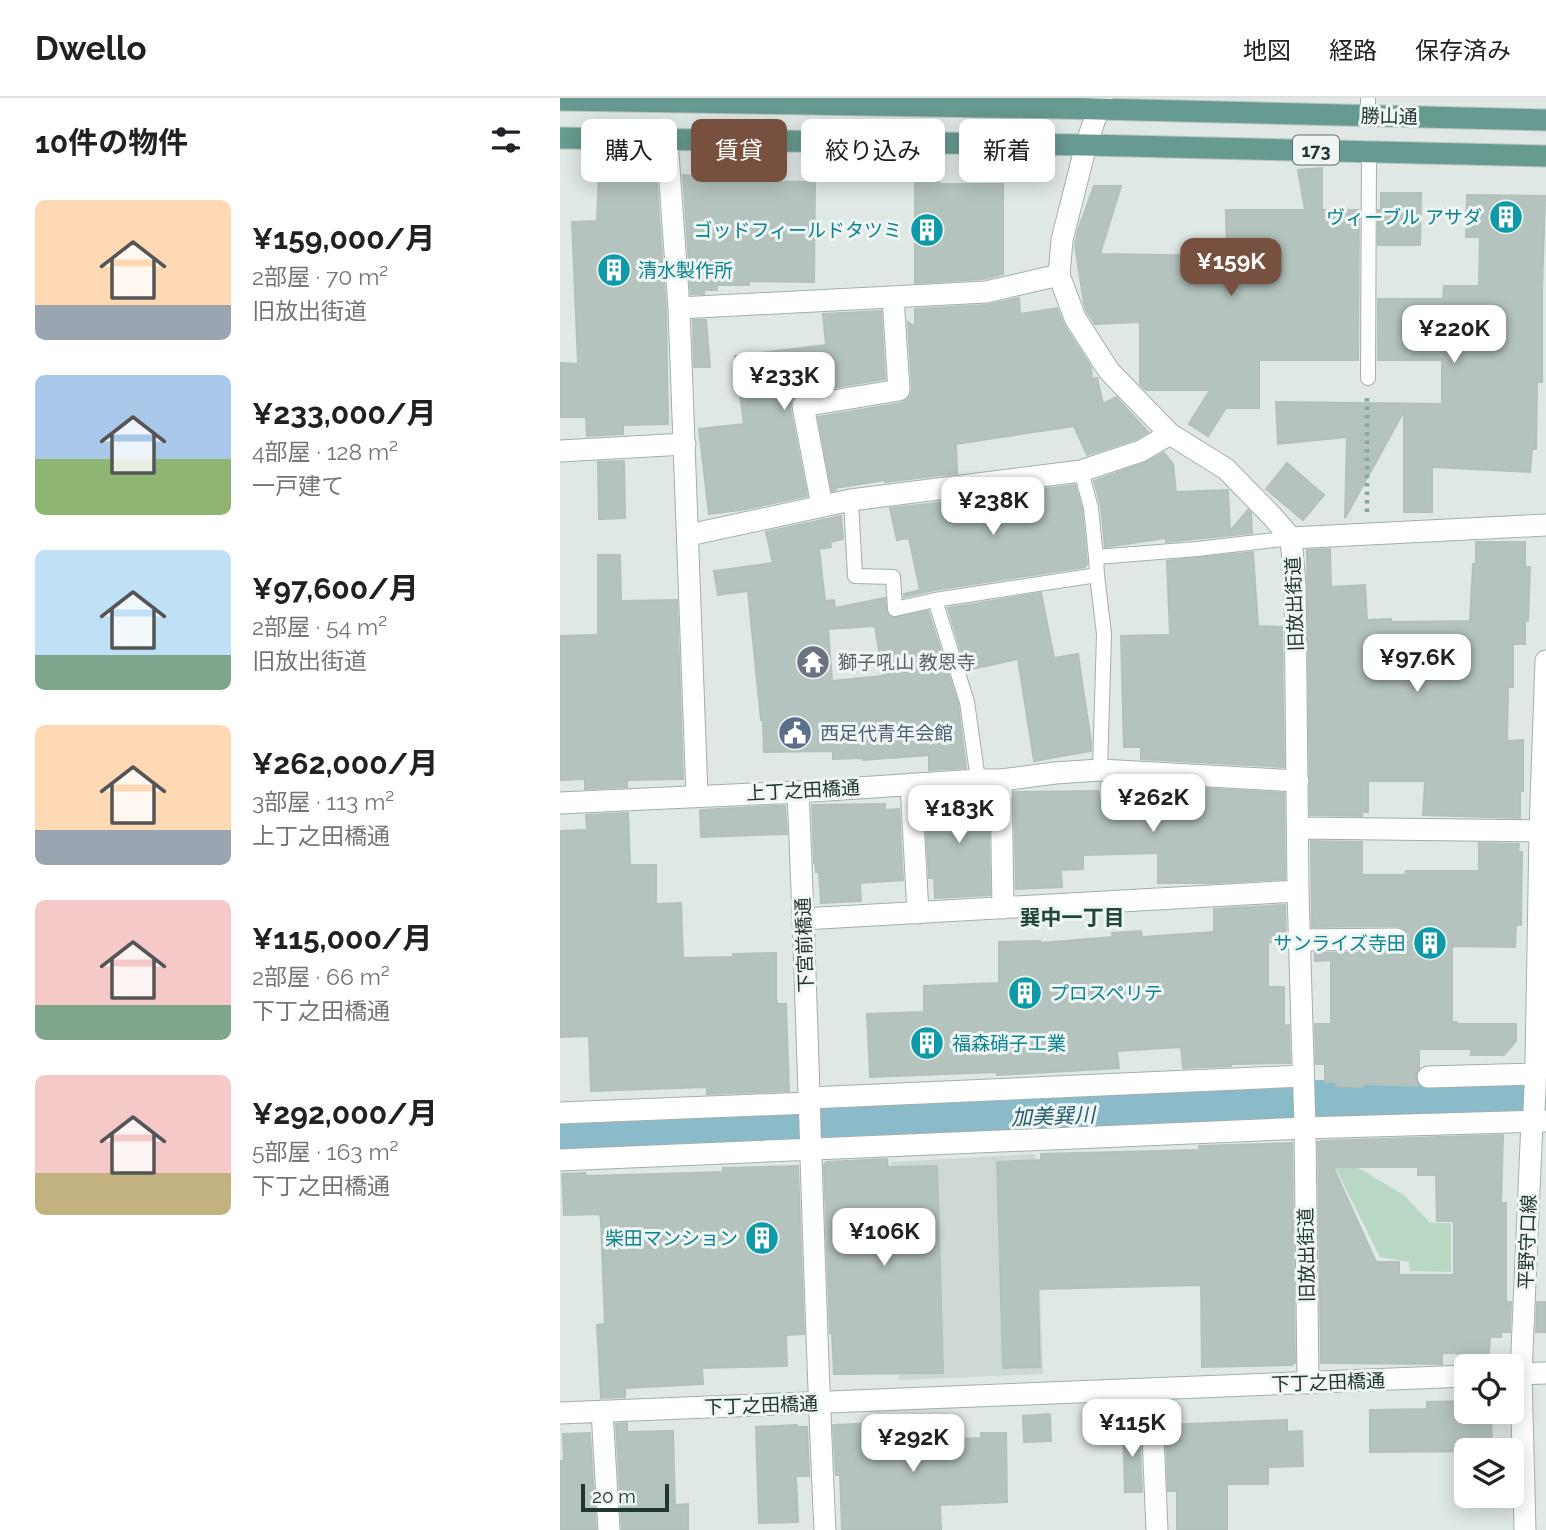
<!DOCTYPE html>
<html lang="ja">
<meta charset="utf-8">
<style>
:root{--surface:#fff;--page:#f2f2f2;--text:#202124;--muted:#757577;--line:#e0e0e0;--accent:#78503f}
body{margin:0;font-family:Raleway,"Noto Sans JP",sans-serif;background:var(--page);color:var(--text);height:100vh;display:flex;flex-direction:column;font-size:26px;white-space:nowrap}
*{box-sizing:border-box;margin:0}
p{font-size:23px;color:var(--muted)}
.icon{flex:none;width:38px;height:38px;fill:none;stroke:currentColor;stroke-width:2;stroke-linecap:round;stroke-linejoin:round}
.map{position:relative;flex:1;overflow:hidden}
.details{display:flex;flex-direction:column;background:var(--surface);width:560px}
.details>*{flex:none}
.guide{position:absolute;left:21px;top:21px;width:665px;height:63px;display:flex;gap:14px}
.fabs{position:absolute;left:894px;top:1256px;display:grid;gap:14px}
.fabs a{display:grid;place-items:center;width:70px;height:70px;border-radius:10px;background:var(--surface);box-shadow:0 4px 18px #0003;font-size:35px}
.scale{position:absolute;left:21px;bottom:18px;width:88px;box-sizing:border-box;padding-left:7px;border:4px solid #213632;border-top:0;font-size:19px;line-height:24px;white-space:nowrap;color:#213632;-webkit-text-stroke:5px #eef5f2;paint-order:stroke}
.price{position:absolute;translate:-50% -60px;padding:0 16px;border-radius:14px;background:#fff;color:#222;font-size:23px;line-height:46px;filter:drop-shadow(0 2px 4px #0008)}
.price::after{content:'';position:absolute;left:50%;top:42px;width:21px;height:16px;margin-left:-10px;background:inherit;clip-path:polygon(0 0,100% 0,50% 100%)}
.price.selected{background:var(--accent);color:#fff}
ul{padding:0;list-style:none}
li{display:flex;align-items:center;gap:21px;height:175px;padding:0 35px}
li span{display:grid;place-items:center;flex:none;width:196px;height:140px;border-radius:10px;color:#555}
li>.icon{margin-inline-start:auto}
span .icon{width:84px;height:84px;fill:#fffc;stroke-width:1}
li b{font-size:30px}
h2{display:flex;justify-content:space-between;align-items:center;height:84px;padding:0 35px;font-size:30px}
.pill{padding:0 24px;border-radius:10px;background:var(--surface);box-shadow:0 4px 18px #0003;font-size:24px;line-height:63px}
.pill.selected{background:var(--accent);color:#fff}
header{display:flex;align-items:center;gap:42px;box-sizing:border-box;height:98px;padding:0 35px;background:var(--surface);border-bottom:2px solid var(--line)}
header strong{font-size:33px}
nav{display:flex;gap:38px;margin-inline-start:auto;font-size:24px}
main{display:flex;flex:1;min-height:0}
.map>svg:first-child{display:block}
</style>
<header>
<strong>Dwello</strong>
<nav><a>地図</a><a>経路</a><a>保存済み</a></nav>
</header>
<main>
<section class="details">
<h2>10件の物件<svg class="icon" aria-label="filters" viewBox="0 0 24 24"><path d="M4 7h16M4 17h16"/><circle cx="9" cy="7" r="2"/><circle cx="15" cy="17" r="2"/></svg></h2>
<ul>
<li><span style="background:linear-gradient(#ffd9b3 75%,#9aa5b1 0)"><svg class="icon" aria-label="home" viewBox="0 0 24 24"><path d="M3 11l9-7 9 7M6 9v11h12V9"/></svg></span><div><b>¥159,000/月</b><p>2部屋 · 70 m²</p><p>旧放出街道</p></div></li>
<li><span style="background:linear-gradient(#a9c7e8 60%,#8fb573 0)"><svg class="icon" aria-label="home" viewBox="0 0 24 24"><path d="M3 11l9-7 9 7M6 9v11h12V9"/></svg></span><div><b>¥233,000/月</b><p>4部屋 · 128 m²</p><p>一戸建て</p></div></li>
<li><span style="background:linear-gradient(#bfe0f5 75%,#7fa58c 0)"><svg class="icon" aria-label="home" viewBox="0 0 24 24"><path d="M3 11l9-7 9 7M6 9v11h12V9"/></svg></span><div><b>¥97,600/月</b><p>2部屋 · 54 m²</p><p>旧放出街道</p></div></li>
<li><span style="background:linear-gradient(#ffd9b3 75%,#9aa5b1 0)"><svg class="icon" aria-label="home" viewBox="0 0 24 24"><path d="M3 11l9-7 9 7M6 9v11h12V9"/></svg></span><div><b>¥262,000/月</b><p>3部屋 · 113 m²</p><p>上丁之田橋通</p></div></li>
<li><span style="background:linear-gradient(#f6c9c9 75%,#7fa58c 0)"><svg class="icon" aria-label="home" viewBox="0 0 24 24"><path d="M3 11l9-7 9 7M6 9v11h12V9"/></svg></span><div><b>¥115,000/月</b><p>2部屋 · 66 m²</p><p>下丁之田橋通</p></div></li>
<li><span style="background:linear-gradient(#f6c9c9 70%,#c2b280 0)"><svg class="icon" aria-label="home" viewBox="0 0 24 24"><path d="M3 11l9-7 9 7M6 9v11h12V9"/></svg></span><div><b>¥292,000/月</b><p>5部屋 · 163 m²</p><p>下丁之田橋通</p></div></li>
</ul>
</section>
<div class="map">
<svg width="986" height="1432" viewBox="0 0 986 1432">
<rect width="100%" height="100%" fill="#dfe8e5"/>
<path fill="#cdd8d4" d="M475,1056L483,1276L339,1282L331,1064Z"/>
<path fill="#b9d8c3" d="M785,1062L844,1097L870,1125H891V1174L850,1173L849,1164L820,1159L777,1073L759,1074Z"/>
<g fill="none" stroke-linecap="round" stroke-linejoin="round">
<path stroke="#8bbbc9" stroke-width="52" d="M0,1038L197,1033L986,998"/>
</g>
<path fill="#b4c3be" stroke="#b2c1bc" stroke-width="2" fill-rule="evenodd" d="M762,70V112H799L798,262H699V310H666L648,338L629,326L650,292H586L580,286V224L535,226L527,214L524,206L515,147L518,132L534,88H561L540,156L667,158L666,112H745L738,72Z
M39,73L96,76L106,211L108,326L63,327V336L27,338L26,319H1V265L18,266L12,124L37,123Z
M123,77L175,80V83L255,84L254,184L189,183V187H157V192H144V196H131Z
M355,80H379V86H443V176L424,181L355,185Z
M821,95H861L860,147H818V112H821Z
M907,97L985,98L982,192V284H977L976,351H972L970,374L872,369V414H844V313L785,420L787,339L718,346L716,304L882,306V262H818V201H883L884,188H919L920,139H906Z
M459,200L460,216L497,210L504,227L531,269L532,281L537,280L543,306L556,299L588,334L576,341L527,357L514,328L396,346L397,375L325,384V382L275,390L276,392L272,393L258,319L341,305L347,302L351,297L352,291L348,224L355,229V211L427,207Z
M321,213L325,281L241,295L235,298L231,303L230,310L247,398L181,412L149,416L139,331L184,326L175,258L266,247L263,216Z
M133,222H146L150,269H134Z
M604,355L613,366L616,394L668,392L670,433L688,412L691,415L692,435L606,444V440L545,449L541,409L534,383L585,365Z
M64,363L65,420L39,421L38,364Z
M727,365L764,397L743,422L706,391Z
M515,387L522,412L527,466L525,469L374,492L344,499V496L360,492L349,440L337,442L330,410L459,396L458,394Z
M281,418L283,441L270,444L271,449L259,451L265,503L274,502L275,510L325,500L327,516L332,520L368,513L398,606L406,670L369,672V657L303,662V660L273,661V653L204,654L203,622H201L188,493L158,497L154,473L213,465L206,434ZM315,528L323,578L272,583L268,531Z
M916,444H965V469H970L968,523H965V546H953V589H948L947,643L963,642V693H960V720L863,717L865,683H808V714H802V718L750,717L747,452L770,451L771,489L805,487L807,522L831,521V524L910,523L913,466H916Z
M693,454L698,528L722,529L724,669L581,661V649H564L561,538L610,537L607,463Z
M38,457H60L61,503L117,502L123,681L67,682V689L25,691V681L0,682V538L38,537Z
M481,495L494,560L518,556L531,644V653L474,663L458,561L407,572L388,510Z
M581,687L724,695L725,781L654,785H598V755L523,757V771L501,772L502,789L456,791L454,694L538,693L540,705L565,703V692H581Z
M428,695L430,797L375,800L374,780H369L365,709H370V698Z
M325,706V712L339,711L343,782L300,785L301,803L261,805L259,774H256L255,765H254L252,707Z
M214,708H225L227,736L141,739L140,712Z
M68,715L70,767H96V806L121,805L123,860L173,859V856L216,855V903H217V906H226L229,993L147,996V989L31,993L29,938L0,939V733L27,732L26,717Z
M751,743L802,744V777H845L846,773H919V745L959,746L958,754H962L961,827H956L955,849L892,848V924H897V926H956V943L944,957H911V951H859V970L855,979L858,988L802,986V989L776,988L777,984H765V966H756L755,926H771V862L755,863V855L838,854L844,852L848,848L850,840L849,835L844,830L837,828L752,829Z
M725,807L726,844H708V889H724V928L729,927L730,965L671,966V968L623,970L621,949L557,953L559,970L437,977L436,974L310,979L307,916L364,914V888L439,885V844L480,843V845L553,839L552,835L581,833L582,839L654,834V811Z
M943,1037L941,1105H946V1204H951L950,1234H941V1239H930L929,1256L882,1255V1266L761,1265L758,1044H761V1043ZM773,1069H858V1077H876L877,1123H894V1177H839V1164H816Z
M732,1045L735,1265H732V1267L642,1269L641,1187L478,1191L480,1269L443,1270L437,1064L481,1062V1056L639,1052V1048Z
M327,1061L328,1069L377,1068L383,1275L274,1276L272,1235H270L264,1067L266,1064Z
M238,1068L244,1236L226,1237L227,1268L142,1270L143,1286L65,1290V1299L41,1300L37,1227L45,1226L41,1123L40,1116L4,1117L2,1076L25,1075L26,1078L163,1074V1070Z
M977,1204H986V1234H976Z
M906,1303V1314H931L932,1353L810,1354V1312L867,1311V1304Z
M490,1316L491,1343L464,1344L463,1318Z
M727,1322V1334L742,1333L743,1368L708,1369V1386H667V1432H617V1393H608L606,1327Z
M371,1323L373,1342L421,1340V1335H446L447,1404L380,1407L381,1432H282L280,1377H276L273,1327Z
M67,1325V1334L113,1333L115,1407L128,1406V1432H62L56,1326Z
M237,1327V1329H247L249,1378H236L238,1424L199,1425L196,1329Z
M579,1327L582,1394H565L563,1328Z
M30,1335L36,1432H0V1363H4L3,1336Z"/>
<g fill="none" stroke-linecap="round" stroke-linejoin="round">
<g stroke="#a2afac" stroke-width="16">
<path id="lane" d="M808,0V18
M808,280L809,54
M521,373L531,410L536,459
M291,402L295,478L333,479L335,511L375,502L537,477L536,459L637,451L731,440
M537,477L544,536L540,672
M375,502L407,604L418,682"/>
</g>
<g stroke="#a2afac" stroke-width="23">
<path id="street" d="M542,0L526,47L502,142L499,177L515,220L549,273L610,336L666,371L712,418L731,440L735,488L738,793L745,1030L748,1285
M107,42L119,210L137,698
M119,210L426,194L499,177
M0,353L125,346
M262,408L243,308L339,292L333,199
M129,437L291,402L521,373L581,353L610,336
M731,440L986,427
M441,682L443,810
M351,686L358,815
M238,694C249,940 253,1186 265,1432
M0,705L238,694L418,682H441L495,675L540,672L738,683
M738,730L986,733
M243,821L738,793
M740,842L837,841
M868,979L975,976
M249,1000L743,978
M0,1015L249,1005
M0,1062L745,1030L986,1023
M952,1276L986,1275
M591,1292L597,1432
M42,1313L49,1432
M0,1315L906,1278"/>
</g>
<g stroke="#9fb3ad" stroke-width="23">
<path id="secondary" d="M965,1432L961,1276L972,1023L974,1014L976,967L980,733L986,563"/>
</g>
<g stroke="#bcc3c2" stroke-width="23">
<path id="primary" d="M0,2L496,10L986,22
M0,40L526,47L986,58"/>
</g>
<path stroke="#82a99f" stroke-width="4.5" stroke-dasharray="3.5 5" stroke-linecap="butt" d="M807,414V300"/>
<use href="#lane" stroke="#fff" stroke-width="14"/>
<use href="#street" stroke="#fff" stroke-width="21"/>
<use href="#secondary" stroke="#fff" stroke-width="21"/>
<use href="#primary" stroke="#679a90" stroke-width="21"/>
</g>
<defs>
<g id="building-disc" transform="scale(1.75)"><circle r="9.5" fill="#0f9aa8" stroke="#eef5f2"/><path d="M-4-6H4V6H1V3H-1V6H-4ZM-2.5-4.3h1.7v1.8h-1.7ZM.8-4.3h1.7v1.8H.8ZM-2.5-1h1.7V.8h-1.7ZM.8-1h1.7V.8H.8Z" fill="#fff"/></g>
<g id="temple-disc" transform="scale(1.75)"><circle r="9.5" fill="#6b7280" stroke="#eef5f2"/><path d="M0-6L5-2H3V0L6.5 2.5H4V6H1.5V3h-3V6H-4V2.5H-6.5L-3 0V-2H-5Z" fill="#fff"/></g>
<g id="civic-disc" transform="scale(1.75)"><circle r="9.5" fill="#5c6f8a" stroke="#eef5f2"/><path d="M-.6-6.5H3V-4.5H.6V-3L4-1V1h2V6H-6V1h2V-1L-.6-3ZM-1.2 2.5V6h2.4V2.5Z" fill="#fff"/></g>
</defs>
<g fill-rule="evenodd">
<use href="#building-disc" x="946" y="119"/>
<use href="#building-disc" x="367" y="132"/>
<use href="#building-disc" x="54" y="172"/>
<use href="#temple-disc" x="253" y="564"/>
<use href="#civic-disc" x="235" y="635"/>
<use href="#building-disc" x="870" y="845"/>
<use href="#building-disc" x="465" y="895"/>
<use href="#building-disc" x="367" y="945"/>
<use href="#building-disc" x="202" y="1140"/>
</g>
<g text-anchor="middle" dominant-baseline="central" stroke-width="6" stroke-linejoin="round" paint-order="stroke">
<rect fill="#eef5f2" stroke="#5e6f6c" stroke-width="2" x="733" y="37.5" width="46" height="29" rx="5"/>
<g font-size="18" font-weight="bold" fill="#213632">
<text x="756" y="52">173</text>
</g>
<g font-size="19" fill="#213632" stroke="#eef5f2">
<text transform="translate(829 18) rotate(1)">勝山通</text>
<text transform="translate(734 506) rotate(-92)">旧放出街道</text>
<text transform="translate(243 692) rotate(-3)">上丁之田橋通</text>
<text transform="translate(244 847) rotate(-92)">下宮前橋通</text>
<text transform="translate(967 1144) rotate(-88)">平野守口線</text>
<text transform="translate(746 1157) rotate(-91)">旧放出街道</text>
<text transform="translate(768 1284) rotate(-2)">下丁之田橋通</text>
<text transform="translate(201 1307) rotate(-2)">下丁之田橋通</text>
</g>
<g font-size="19" fill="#0d838f" stroke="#eef5f2" text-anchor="end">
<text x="922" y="119">ヴィーブル アサダ</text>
<text x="342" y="132">ゴッドフィールドタツミ</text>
<text x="78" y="172" text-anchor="start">清水製作所</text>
<text x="846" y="845">サンライズ寺田</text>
<text x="490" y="895" text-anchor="start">プロスペリテ</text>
<text x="392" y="945" text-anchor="start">福森硝子工業</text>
<text x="178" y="1140">柴田マンション</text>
</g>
<g font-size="19" fill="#5b616d" stroke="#eef5f2" text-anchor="start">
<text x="278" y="564">獅子吼山 教恩寺</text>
</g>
<g font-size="19" fill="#4e5e75" stroke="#eef5f2" text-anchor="start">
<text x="260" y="635">西足代青年会館</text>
</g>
<g font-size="21" font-weight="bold" fill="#20463f" stroke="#eef5f2">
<text x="512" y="819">巽中一丁目</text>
</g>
<g font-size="21" font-style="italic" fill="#225b6c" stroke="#eef5f2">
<text transform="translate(493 1018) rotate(-2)">加美巽川</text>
</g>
</g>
</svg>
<div class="fabs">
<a><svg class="icon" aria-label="locate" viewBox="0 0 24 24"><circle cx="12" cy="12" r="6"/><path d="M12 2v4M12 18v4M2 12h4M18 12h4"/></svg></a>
<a><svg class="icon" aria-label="layers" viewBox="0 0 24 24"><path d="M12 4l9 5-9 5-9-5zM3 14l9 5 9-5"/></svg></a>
</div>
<div class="scale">20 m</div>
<b class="price selected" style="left:671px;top:200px">¥159K</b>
<b class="price" style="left:894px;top:267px">¥220K</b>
<b class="price" style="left:224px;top:314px">¥233K</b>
<b class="price" style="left:433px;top:439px">¥238K</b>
<b class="price" style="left:857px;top:596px">¥97.6K</b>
<b class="price" style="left:593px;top:736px">¥262K</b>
<b class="price" style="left:399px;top:747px">¥183K</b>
<b class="price" style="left:324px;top:1170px">¥106K</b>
<b class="price" style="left:572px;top:1361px">¥115K</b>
<b class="price" style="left:353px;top:1376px">¥292K</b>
<div class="guide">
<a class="pill">購入</a>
<a class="pill selected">賃貸</a>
<a class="pill">絞り込み</a>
<a class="pill">新着</a>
</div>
</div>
</main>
